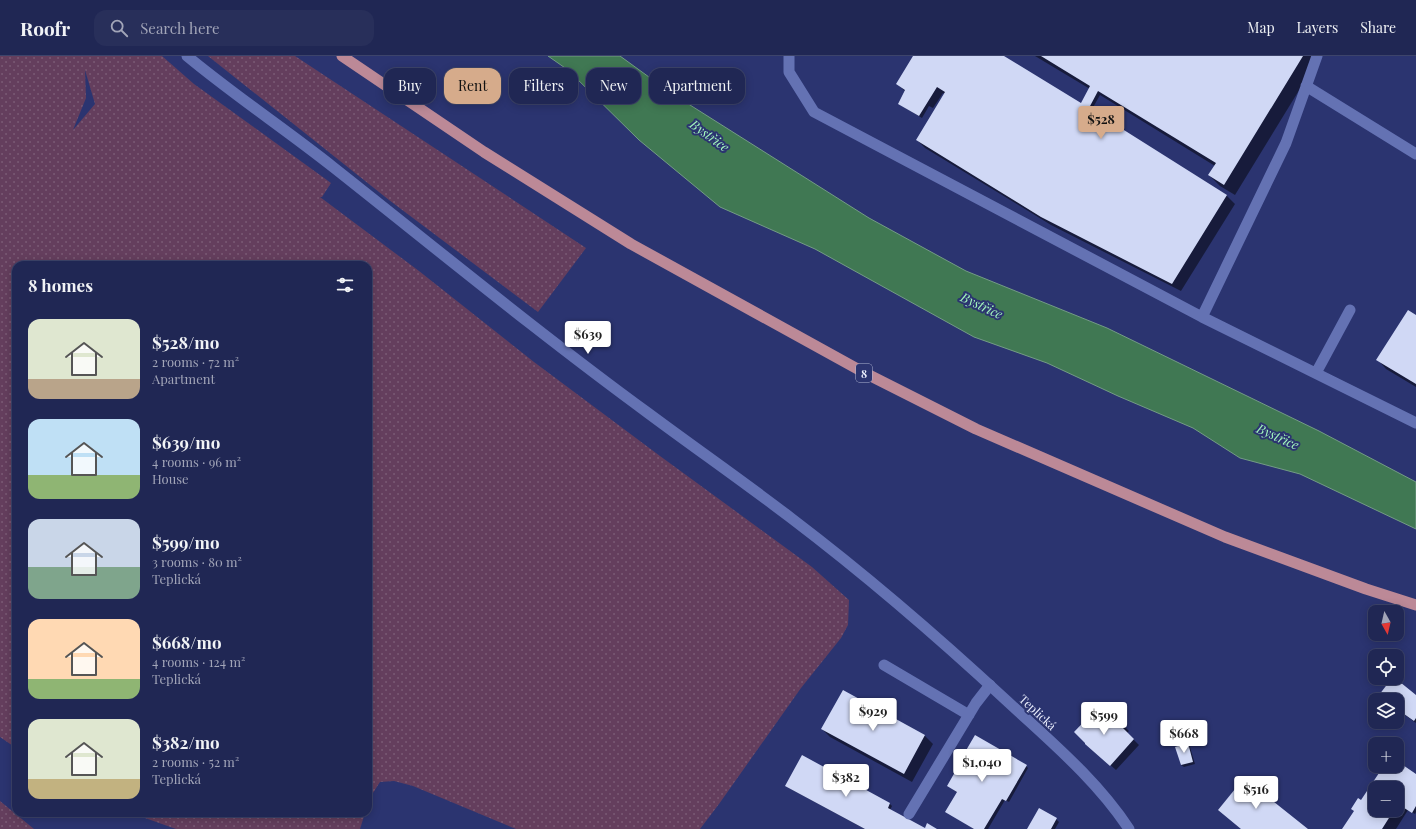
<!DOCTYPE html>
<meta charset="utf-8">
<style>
:root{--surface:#202754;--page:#282f5a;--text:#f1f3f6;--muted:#a2a5b8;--line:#3d446b;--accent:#d6ab8b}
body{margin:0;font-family:"Playfair Display",serif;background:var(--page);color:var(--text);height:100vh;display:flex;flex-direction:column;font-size:15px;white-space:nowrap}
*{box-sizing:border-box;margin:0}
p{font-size:13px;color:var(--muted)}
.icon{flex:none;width:22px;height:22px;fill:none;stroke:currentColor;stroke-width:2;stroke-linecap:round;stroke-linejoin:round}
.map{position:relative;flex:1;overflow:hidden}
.panel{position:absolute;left:12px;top:205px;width:360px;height:556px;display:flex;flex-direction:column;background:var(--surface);border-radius:12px;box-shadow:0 2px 10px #0003,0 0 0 1px var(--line)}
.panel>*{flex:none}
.top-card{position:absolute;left:384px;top:12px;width:380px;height:36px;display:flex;gap:8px}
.needle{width:26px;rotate:172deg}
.controls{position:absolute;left:1368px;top:549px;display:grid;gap:8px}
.controls a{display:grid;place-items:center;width:36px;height:36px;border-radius:8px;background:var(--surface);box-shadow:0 2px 10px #0003,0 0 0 1px var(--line);font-size:20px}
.price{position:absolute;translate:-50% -34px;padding:0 9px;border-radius:4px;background:#fff;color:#222;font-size:13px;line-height:26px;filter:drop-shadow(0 1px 2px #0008)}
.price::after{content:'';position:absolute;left:50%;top:24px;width:12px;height:9px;margin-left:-6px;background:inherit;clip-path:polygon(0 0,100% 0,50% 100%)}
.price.selected{background:var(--accent);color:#111}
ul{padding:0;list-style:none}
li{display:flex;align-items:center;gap:12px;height:100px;padding:0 16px}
li span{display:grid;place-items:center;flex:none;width:112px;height:80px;border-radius:12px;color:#555}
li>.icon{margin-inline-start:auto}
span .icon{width:48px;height:48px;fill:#fffc;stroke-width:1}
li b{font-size:17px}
h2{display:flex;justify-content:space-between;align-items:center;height:48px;padding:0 16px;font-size:17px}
.chip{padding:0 14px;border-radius:12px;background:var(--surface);box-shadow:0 2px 10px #0003,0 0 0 1px var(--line);font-size:14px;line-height:36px}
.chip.selected{background:var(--accent);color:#111}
header{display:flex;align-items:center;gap:24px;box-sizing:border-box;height:56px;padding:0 20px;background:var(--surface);border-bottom:1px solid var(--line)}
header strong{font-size:19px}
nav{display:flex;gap:22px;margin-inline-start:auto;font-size:14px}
.search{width:280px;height:36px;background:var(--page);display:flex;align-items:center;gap:10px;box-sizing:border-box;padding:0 14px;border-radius:12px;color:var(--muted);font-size:15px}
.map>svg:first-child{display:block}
</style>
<header>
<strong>Roofr</strong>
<div class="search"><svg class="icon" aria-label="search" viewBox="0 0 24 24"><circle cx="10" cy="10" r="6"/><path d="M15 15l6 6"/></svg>Search here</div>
<nav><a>Map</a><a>Layers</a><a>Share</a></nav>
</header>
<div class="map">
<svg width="1416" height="773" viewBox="0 0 1416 773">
<defs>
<pattern id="green-dots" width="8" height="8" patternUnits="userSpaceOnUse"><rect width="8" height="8" fill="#643e5d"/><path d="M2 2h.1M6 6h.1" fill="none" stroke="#7a5a75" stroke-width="1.8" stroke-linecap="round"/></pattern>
</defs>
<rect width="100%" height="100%" fill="#2b3470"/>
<path fill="url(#green-dots)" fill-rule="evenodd" d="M0,0H162L194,28L331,127L322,141H320L419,215L534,306L660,400L812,511L849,544L848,569L841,582L801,632L719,748L700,773H516L413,730L394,725L380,726L371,740L368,749V209H16V692L0,681ZM85,14L95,48L73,74L86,42Z
M208,0H295L586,192L538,256L389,144Z
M0,745L34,773H0Z
M131,757H365L360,773H176Z"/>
<path fill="#407853" stroke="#739b86" d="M548,0H620L671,37L869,162L966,215L1107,272L1319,375L1416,426V473L1300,418L1240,402L1193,372L1118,340L1047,307L974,281L815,193L720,151L639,84L568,14Z"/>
<path fill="#0007" fill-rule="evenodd" d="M914,0H1002L1086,52L1090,33L1035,0H1320L1235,139L1220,130L1209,119L1215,110L1100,39L1091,55L1226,139L1235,148L1181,235L1051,169L925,92L917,84L945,38L943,37L933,52L929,50L922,62L899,48L906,36L897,28Z
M1416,260V331L1386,313L1378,304Z
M843,635L925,680L933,688L912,726L830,681L822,673Z
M1381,639L1416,640V667L1397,653V644H1386Z
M1114,660L1129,675L1127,677L1139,689L1116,714L1092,693Z
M1188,688L1190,691L1195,708L1184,711L1181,709Z
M802,701L890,748L892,750L890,754L924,773H865L789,732Z
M1397,706L1416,720V756L1415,758L1408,754L1396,773H1344L1380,717L1382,710H1397ZM1375,732H1397V754H1375Z
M1026,710L1028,712L1009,746L1005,744L988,773H974L947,756L958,737L948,730Z
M1056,763L1059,766L1055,773H1028Z"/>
<path fill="#d0d8f5" d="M913,0H1004L1081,47L1090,30L1041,0H1303L1224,129L1208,119L1216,107L1098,35L1089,52L1227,139L1172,228L1041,161L916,84L945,36L937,31L919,60L898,48L905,34L896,28Z
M1408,254L1416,259V328L1376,304Z
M1392,622H1395L1416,639V662L1414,665L1397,653V644H1386L1379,639Z
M843,634L925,679L904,718L821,673Z
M1099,650L1111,661L1114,659L1124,668L1122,671L1134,683L1110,710L1085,688V687L1074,676Z
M975,679L1027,709L1006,745L1002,743L984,773H974L945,756L957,736L947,730L955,716L954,715Z
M1188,687L1193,706L1181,709L1175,691Z
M802,699L890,747L888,752L925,772L927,767L937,773H865L785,730Z
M1397,705L1416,718V750L1412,757L1398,748L1397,750V732H1375V754H1394L1382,773H1342L1354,755L1351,753L1358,742L1361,744L1379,717L1377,716L1381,710H1397Z
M1244,722L1308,773H1241L1218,754Z
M1039,752L1057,762L1051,773H1027Z"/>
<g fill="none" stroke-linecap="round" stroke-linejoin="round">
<path stroke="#6472b3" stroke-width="11" d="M789,0V16L814,56L1202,261L1416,367
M1306,30L1416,98
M1202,261L1286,87L1317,0
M1316,317L1350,254
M884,609L969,659
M909,758L976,647L990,629"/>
<path stroke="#6472b3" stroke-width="11" d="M187,0C234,39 285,73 333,111C438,194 540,278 648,357C695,392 744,426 791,462C866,519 938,581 1007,645C1050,685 1096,723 1129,773"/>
<path stroke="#bc8997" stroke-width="11" d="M342,0L484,96L631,188L863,316L976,373L1225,481L1366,533L1416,549"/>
</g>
<g text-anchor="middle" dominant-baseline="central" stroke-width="4" stroke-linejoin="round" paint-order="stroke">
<rect fill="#2b3470" stroke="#b1b6d3" stroke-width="1" x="856" y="308" width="16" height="18" rx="3"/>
<g font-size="11" font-weight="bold" fill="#eaeefd">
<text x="864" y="317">8</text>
</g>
<g font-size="12" fill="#eaeefd" stroke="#2b3470">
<text transform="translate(1038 656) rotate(43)">Teplická</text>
</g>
<g font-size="13" font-style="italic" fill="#a2f5bc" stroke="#2b3470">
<text transform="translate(710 79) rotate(36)">Bystřice</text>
<text transform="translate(982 249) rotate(25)">Bystřice</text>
<text transform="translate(1278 380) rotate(24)">Bystřice</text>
</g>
</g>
</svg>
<div class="controls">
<a><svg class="needle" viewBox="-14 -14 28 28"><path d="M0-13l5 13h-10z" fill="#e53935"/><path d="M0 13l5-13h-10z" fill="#a2a5b8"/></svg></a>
<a><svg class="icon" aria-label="locate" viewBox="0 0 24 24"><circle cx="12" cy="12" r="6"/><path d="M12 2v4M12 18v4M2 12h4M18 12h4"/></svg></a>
<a><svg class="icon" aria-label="layers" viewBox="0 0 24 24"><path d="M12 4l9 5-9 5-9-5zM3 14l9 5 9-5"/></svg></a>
<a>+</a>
<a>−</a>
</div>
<b class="price selected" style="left:1101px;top:84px">$528</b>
<b class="price" style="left:588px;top:299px">$639</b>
<b class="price" style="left:873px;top:676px">$929</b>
<b class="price" style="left:1104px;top:680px">$599</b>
<b class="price" style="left:1184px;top:698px">$668</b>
<b class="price" style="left:982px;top:727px">$1,040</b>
<b class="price" style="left:846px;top:742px">$382</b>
<b class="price" style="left:1256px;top:754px">$516</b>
<div class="top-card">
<a class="chip">Buy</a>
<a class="chip selected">Rent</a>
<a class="chip">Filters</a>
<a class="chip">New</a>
<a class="chip">Apartment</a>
</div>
<section class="panel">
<h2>8 homes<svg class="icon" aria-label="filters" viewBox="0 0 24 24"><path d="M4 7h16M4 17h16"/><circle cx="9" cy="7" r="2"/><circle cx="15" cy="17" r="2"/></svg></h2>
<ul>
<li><span style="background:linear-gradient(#dfe7d0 75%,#b9a48a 0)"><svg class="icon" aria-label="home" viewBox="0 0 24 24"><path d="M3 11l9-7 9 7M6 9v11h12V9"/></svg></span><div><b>$528/mo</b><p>2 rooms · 72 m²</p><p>Apartment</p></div></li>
<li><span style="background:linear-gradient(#bfe0f5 70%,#8fb573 0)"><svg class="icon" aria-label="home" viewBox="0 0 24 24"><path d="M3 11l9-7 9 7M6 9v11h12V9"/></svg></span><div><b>$639/mo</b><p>4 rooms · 96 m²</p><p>House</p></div></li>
<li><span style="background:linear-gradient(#c9d6e8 60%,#7fa58c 0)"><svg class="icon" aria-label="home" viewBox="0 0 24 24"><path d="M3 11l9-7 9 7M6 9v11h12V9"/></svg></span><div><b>$599/mo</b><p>3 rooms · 80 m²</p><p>Teplická</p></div></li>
<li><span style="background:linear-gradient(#ffd9b3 75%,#8fb573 0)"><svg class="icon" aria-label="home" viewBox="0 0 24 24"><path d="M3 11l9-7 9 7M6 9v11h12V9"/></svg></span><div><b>$668/mo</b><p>4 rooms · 124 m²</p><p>Teplická</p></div></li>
<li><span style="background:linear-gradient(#dfe7d0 75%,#c2b280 0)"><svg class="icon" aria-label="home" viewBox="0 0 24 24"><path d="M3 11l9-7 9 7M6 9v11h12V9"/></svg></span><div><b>$382/mo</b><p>2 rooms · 52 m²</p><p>Teplická</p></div></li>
</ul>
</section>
</div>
